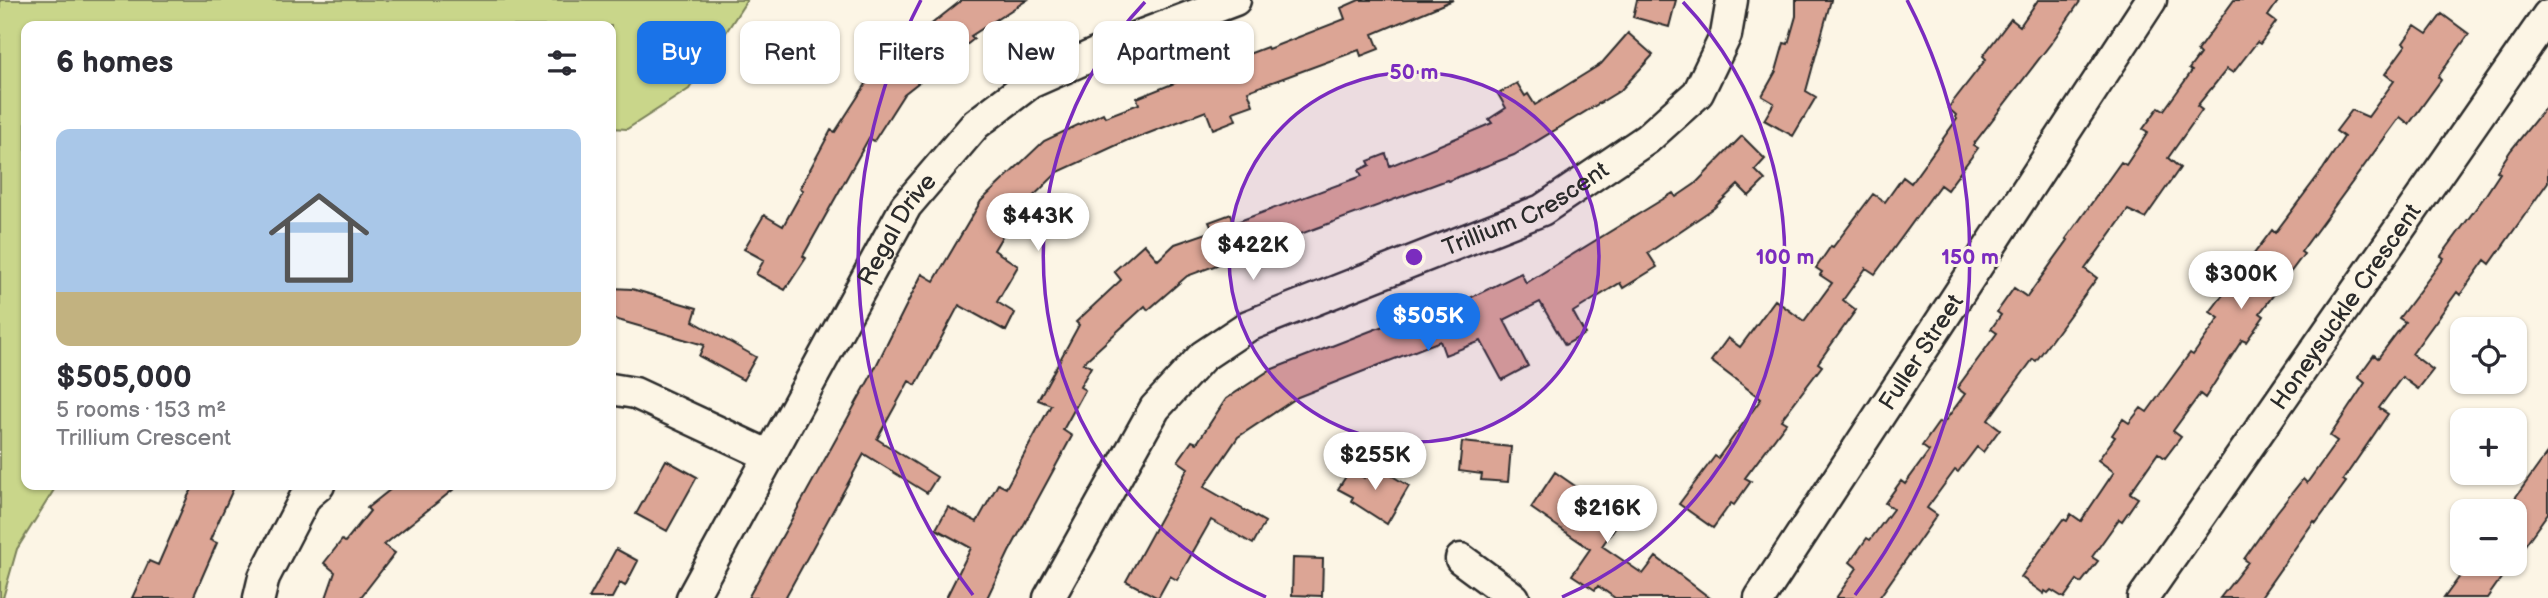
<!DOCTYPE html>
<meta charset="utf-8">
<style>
:root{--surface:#fff;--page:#f2f2f3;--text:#2b2b33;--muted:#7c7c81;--line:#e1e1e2;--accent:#1a73e8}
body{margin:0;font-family:"Balsamiq Sans",sans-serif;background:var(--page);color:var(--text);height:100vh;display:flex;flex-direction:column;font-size:26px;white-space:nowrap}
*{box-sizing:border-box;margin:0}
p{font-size:23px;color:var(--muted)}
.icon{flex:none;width:38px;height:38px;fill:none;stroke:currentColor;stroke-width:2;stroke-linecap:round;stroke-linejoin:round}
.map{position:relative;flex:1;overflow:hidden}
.sheet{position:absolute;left:21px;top:21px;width:595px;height:469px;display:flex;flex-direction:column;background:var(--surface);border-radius:14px;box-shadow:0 2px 5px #0004}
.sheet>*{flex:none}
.banner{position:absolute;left:637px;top:21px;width:665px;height:63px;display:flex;gap:14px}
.controls{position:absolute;left:2450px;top:317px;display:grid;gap:14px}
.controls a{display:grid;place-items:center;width:77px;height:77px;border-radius:14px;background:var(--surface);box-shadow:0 2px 5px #0004;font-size:35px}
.price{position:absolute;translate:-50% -60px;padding:0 16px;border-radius:24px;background:#fff;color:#222;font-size:23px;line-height:46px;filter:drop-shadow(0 2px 4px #0008)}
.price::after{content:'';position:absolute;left:50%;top:42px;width:21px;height:16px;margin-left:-10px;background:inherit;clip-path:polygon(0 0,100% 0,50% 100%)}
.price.on{background:var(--accent);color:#fff}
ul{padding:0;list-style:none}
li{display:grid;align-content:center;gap:14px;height:371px;padding:0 35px}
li+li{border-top:2px solid var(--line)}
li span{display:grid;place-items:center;height:217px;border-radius:14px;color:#555}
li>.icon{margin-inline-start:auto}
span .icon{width:126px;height:126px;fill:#fffc;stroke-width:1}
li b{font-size:30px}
h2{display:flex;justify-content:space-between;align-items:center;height:84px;padding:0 35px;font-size:30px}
.chip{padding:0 24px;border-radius:14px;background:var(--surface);box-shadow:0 2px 5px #0004;font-size:24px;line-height:63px}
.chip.on{background:var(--accent);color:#fff}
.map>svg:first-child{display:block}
</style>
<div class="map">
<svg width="2548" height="598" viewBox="0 0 2548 598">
<rect width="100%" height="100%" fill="#fcf5e5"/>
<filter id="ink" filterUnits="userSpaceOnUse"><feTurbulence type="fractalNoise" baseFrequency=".0143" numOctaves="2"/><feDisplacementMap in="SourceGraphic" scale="14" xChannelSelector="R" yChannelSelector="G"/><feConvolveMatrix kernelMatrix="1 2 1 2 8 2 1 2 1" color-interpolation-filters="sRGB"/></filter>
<g filter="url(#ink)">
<path fill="#c9d68a" stroke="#7a805a" stroke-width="2" d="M0,0H747L689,89L627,129L611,128V26H26V485H57L17,549L3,598H0Z"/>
<path fill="#dca595" stroke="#2b2b2b" stroke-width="2" d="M962,0H1027L971,36L974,39L904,94L874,141L869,138L803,256L806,258L785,290L756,274L764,260L744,249L764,215L783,226L803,190L800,188L831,130L835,132L877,67Z
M1359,0H1453L1373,34L1379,49L1361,56L1359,50L1248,91L1253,105L1233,112L1236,120L1213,129L1206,111L1131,140L1130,139L1058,172L1016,213L994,250L1018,266L997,302L1015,313L1006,331L959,305L916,385L909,381L877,439L937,477L927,493L864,454L785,598H748L871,376L922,274L934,281L981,201L1044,141L1103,113L1105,117L1139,104L1137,98L1222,64L1267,47L1268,49L1345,19L1341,8Z
M1637,0H1676L1669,27L1633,17Z
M1796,0H1831L1806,91L1816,97L1793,136L1764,120L1774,103L1762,96L1776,71L1784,43L1788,44L1796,16Z
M2038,0H2081L2052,42L1973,145L1978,148L1947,190L1940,185L1875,274L1866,268L1843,300L1856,310L1818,363L1822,366L1781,420L1786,423L1745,478L1751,481L1734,505L1731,503L1713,528L1679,504L1715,456L1718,458L1761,399L1711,361L1728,338L1740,347L1775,300L1804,321L1832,283L1820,275L1822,272L1816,268L1831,246L1833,247L1873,194L1885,202L1903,177L1911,183L1957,119L1955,117L1956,115L1948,108L1986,59L1983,56L2011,19L2020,26Z
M2234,0H2279L2268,16L2276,22L2260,44L2257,42L2233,73L2227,69L2197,106L2202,110L2168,158L2180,168L2145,218L2128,210L2085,269L2097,278L2036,361L2033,359L1988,420L2000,429L1983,452L1977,447L1958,472L1955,470L1927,508L1937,515L1879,598H1836L1857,568L1850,562L1867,538L1870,540L1893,509L1885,503L1901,481L1905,484L1929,451L1922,446L1939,422L1942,425L1965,394L1957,388L1997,333L1991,329L2001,315L1997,312L2014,288L2027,297L2068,240L2066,239L2121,162L2126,165L2148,132L2143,129L2159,107L2164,110L2192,71L2189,69L2200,54L2197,51Z
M2442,14L2469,34L2438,77L2441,80L2409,124L2400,117L2301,252L2304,254L2260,313L2264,316L2246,342L2242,340L2205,398L2200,394L2173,431L2181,437L2165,458L2158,453L2130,493L2138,498L2122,521L2119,519L2092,557L2098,561L2081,583L2077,580L2064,598L2051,590L2048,593L2045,591L2044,594L2021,577L2063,519L2067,521L2071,514L2081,521L2114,472L2098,460L2115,437L2112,435L2123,419L2129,423L2141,408L2147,412L2190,353L2193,355L2219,318L2210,312L2272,230L2275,233L2323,169L2344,137L2336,131L2352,110L2368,117L2394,81L2385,74L2406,45L2403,43L2415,26L2427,34Z
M1628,33L1653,55L1621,90L1514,155L1448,181L1447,180L1187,276L1148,310L1145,306L1083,363L1091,367L1080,387L1085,390L1063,430L1072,436L1009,552L987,598H946L971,548L936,529L948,507L977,522L998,484L1006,488L1051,405L1038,400L1079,325L1076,322L1121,280L1114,271L1144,244L1158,260L1175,244L1213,231L1209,222L1231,214L1234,223L1362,176L1359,170L1370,165L1368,161L1386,154L1390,166L1492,123L1489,119L1506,108L1498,94L1517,83L1525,96L1528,94L1535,105L1601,64Z
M2548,104V182L2490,264L2485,260L2460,295L2457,292L2412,354L2433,370L2418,389L2402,377L2379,408L2388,414L2343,480L2346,482L2316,523L2314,521L2260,598H2220L2248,562L2244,559L2277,512L2303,479L2307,483L2337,441L2330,436L2365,383L2358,377L2374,355L2378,358L2405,322L2399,318L2444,258L2441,256L2485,196L2500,173L2497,171L2511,150Z
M1742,136L1765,159L1755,170L1765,180L1749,196L1738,185L1714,208L1648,253L1657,267L1623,288L1620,283L1573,312L1585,334L1565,345L1540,302L1504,320L1528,366L1502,380L1481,341L1445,355L1440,341L1298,397L1238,437L1204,487L1265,522L1253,544L1211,520L1177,580L1170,576L1158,598L1126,581L1188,468L1178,461L1192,441L1197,443L1226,399L1270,370L1409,316L1460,298L1462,302L1521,273L1526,283L1673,193L1676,197L1695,184Z
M611,288L632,289L697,308L693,321L756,357L743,380L699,356L704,345L611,318Z
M1462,442L1511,447L1508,482L1481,480L1482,474L1459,471Z
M2548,452V513L2515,559V498Z
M666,460L697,477L667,531L636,514Z
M1372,464L1409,486L1387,524L1351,501L1353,497L1338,489L1350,470L1364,478Z
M1555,472L1604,506L1615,490L1633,502L1602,546L1643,574L1656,557L1710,598H1615L1598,586L1595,590L1572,575L1590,549L1531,508Z
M195,485H235L210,540L217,543L193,598H132L149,561L158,565L188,496Z
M396,485H459L384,545L395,553L360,598H326L335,572L324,563L342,540L345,542L370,511L367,508Z
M616,549L638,561L625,586L620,583L612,598H589Z
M1293,558L1323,559L1322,596L1292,595Z
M2469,564H2511L2487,598H2444Z"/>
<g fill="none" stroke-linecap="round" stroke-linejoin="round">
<g stroke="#2b2b2b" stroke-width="35">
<g id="minor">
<path d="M611,389L635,393L770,456"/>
<path d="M1461,559L1514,598"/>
<path d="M259,598L264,577L306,496L319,485"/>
<path id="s1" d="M692,598L906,206L976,124L1030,83L1118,44L1235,0"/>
<path id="s2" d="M1049,598L1155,408L1203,356L1248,326L1542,210L1647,139L1698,93L1726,35L1732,0"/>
<path id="s3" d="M1760,598L2151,0"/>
<path id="s4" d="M2143,598L2548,15"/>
</g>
</g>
<use href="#minor" stroke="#fcf5e5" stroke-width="30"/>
</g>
</g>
<circle cx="1414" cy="257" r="185" fill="#7b2cbf" fill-opacity=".12"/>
<g fill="none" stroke="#7b2cbf" stroke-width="3.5">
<circle cx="1414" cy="257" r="185"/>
<path d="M1266 597A371 371 0 0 1 1145 2M1683 2A371 371 0 0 1 1562 597"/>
<path d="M973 595A556 556 0 0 1 921 0M1907 0A556 556 0 0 1 1855 595"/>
</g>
<g text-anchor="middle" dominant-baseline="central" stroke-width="6" stroke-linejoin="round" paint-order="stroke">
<g font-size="24" fill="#2b2b2b" stroke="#fcf5e5">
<text stroke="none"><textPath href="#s2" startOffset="644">Trillium Crescent</textPath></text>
<text stroke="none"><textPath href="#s1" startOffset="422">Regal Drive</textPath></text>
<text stroke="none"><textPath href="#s4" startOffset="355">Honeysuckle Crescent</textPath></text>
<text stroke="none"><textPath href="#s3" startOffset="294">Fuller Street</textPath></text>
</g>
</g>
<circle cx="1414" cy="257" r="10" fill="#7b2cbf" stroke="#fcf5e5" stroke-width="3.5"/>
<g font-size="21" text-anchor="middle" font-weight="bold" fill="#7b2cbf" stroke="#fcf5e5" stroke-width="6" stroke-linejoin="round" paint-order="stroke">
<text x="1414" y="79">50 m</text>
<text x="1785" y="264">100 m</text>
<text x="1970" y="264">150 m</text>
</g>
</svg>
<div class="controls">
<a><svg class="icon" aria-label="locate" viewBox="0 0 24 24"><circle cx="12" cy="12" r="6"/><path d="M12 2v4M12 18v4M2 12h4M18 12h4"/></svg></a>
<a>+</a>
<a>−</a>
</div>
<b class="price" style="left:1038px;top:253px">$443K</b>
<b class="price" style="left:1253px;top:282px">$422K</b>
<b class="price" style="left:2241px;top:311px">$300K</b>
<b class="price on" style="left:1428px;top:353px">$505K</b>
<b class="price" style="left:1375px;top:492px">$255K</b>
<b class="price" style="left:1607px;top:545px">$216K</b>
<div class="banner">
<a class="chip on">Buy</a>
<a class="chip">Rent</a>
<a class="chip">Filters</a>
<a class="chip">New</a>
<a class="chip">Apartment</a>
</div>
<section class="sheet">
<h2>6 homes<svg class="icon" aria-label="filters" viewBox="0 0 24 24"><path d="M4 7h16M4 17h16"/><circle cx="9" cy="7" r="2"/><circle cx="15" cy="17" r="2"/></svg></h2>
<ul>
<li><span style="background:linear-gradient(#a9c7e8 75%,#c2b280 0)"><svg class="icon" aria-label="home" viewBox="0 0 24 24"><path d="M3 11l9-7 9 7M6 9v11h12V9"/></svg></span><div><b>$505,000</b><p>5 rooms · 153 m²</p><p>Trillium Crescent</p></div></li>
</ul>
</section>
</div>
